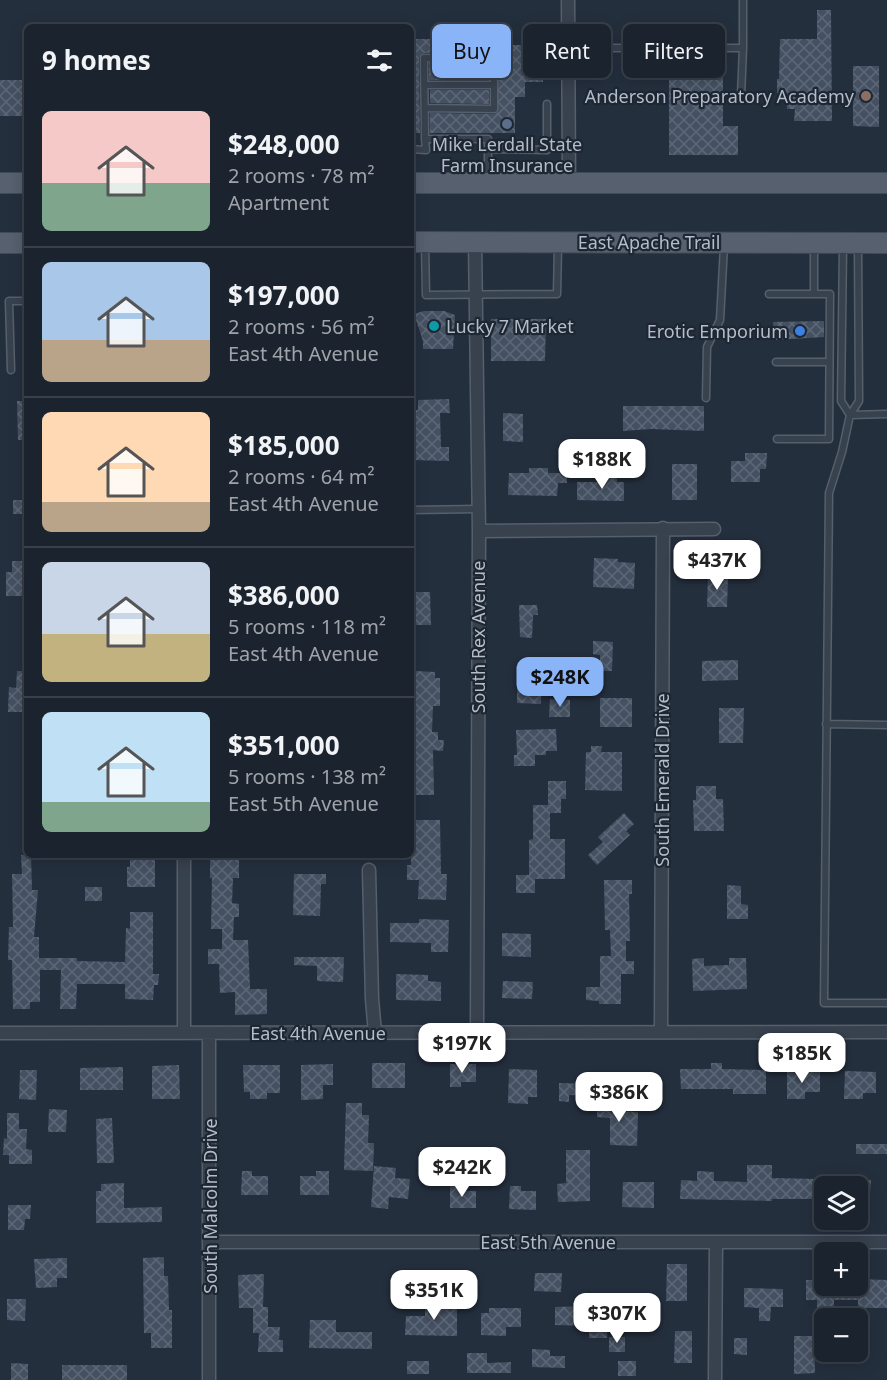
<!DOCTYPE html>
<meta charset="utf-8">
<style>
:root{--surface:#1b232e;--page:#242b36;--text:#f1f3f6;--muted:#a0a4aa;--line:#39404a;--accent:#8ab4f8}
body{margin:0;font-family:"Noto Sans",sans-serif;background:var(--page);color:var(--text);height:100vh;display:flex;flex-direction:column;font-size:22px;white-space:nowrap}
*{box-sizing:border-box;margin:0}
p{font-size:20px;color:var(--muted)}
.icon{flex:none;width:33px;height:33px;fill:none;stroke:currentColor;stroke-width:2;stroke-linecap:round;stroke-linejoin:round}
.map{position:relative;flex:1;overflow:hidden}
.sheet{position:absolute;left:24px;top:24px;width:390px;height:834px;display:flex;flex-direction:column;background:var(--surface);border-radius:9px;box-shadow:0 3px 15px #0003,0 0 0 2px var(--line)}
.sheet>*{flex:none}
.hud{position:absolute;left:432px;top:24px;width:364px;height:54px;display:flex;gap:12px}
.fabs{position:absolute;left:814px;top:1176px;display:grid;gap:12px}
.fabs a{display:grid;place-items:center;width:54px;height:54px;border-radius:9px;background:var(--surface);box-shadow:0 3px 15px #0003,0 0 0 2px var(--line);font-size:30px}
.price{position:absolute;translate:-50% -51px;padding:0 14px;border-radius:12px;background:#fff;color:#222;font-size:20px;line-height:39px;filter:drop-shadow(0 2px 3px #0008)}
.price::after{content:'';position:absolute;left:50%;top:36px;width:18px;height:14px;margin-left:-9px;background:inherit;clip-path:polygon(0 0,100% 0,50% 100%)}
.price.selected{background:var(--accent);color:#111}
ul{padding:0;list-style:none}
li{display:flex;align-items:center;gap:18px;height:150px;padding:0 18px}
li+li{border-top:2px solid var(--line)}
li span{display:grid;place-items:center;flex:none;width:168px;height:120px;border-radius:9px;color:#555}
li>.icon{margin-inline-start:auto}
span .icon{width:72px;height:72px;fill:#fffc;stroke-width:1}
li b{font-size:26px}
h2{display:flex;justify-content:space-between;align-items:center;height:72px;padding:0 18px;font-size:26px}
.chip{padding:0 21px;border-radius:9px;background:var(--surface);box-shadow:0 3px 15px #0003,0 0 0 2px var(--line);font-size:21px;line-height:54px}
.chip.selected{background:var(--accent);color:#111}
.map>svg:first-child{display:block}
</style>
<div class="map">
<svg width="887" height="1380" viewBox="0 0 887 1380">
<defs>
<pattern id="building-cross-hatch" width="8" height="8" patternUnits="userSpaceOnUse" patternTransform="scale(1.5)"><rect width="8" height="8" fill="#455162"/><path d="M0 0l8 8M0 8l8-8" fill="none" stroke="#5d6877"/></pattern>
</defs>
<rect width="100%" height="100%" fill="#242f3e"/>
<path fill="url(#building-cross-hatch)" d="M817,10H831L832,121H794L795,109H787V93H777V79H779L780,39H817Z
M411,39H493V45H523V39H543V82H525V97H515V133H430V113L494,114L498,112V59L493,54L424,53L419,58L420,133H411Z
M669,59H713L723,68V126H738V155H669Z
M429,63L488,64L489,80H429Z
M853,66H879V127L853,126Z
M0,80H27V116H0Z
M430,90H489V104L430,103Z
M424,311H444L455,315L453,349H423V341L414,314Z
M491,319H546L545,361H491Z
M824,321V337L774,340L773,322Z
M449,399L450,413H440L441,447H449V461L411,460V410H418V400Z
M17,401H27V440H18Z
M623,406H704V431L651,429L623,431Z
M503,413L523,414V442L503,441Z
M745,453H767L766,469H760V482H731V461H745Z
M672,464H697V500H672Z
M529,468H548V473H567V483H558L557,496L508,495L509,473H529Z
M602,474L617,475V482H624V501L577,500V482H602Z
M13,500H27V514H13Z
M594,558L618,559V562L635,563L634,589L593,587Z
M12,561H26L27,596H6V572H12Z
M708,575L728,576L727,607H707Z
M411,592H430L431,625H411Z
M519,605H537L538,615H533L532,638L520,637Z
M593,641L613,642L612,671H600V655L593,654Z
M738,660V680L702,681V661Z
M517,663L542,664L541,704L517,703Z
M17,671H27V712H8L9,687L16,688Z
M416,671L435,672V678H440V706H433L432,732H438V740H444L443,751L433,750L434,795H411V775H413V750H411V680H416Z
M600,698H632V727H600Z
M550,699L570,700V717H549Z
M719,708H744L743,743H719Z
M556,729L557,751H546V755H535V766H514V755H517L516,730Z
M591,746H602L601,752H622V791L585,790L586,752H591Z
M548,781H566V799H561V813H550V839H565V879H535V893H516V875H529V840L533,839V805H548Z
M696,786H716V799H723L724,831H694L693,800H696Z
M624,813L634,824L626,831L630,835L597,865L588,855L603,842L598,837Z
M411,820H440L441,874H447L446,900L418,899L419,880H407V865H411Z
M21,855H31L32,890H38L34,937H39V958H77V961L125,962L126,928L130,929V912H153V974H159L158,985H154L153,1000L125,999V984H77L76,1009H60L61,970H40V1002H30V1009H13L12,960H8L9,927H13L12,874H22Z
M130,855H155V887H127V867H130Z
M210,855H230V860H239V878H233L232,903L239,904V917H234L233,940H248L250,989H267V1014L235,1015V992L220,993L219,964H208V949H222V929H211L212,878H210Z
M294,874H326V884H321L320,916L293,915Z
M604,880H632V894H629L630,941H626V961H634V974H621V1004H599V1001L586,1000V987H600V956H611L610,930H605Z
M727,885L741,886V904L748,905V919H727Z
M85,887H102V901H85Z
M419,919L449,920L448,952H431V943L390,942V923H419Z
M502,933L531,934V957L502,956Z
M294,957H344L343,982L317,981V966L294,965Z
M704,958V966L729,965V958H746L747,989L693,991L692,959Z
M396,974L428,975V981L441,982V1001L396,1000Z
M503,981L533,982L532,999L502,998Z
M372,1063H405V1088H372Z
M711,1063H722V1069L766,1070V1094H733V1089H681L680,1069H711Z
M333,1064V1085H323V1099L301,1100V1065Z
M450,1064H476V1082H461V1087H450Z
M179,1065L180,1099H152V1066Z
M243,1065H280V1093H267V1099H250V1092H244Z
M123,1067V1090H80V1068Z
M509,1069L537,1070V1097H528V1104L508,1103Z
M20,1070H37L36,1100L19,1099Z
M787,1071H820V1092H805V1099H787Z
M845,1071L876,1072V1093H863V1099H844Z
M559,1083L592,1084V1096L569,1095V1102L559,1101Z
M597,1100H619V1111L638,1112L637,1146L610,1145V1118L597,1117Z
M346,1103H362V1115H369L368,1143H374L373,1171L344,1170Z
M49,1109L67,1110L66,1132H48Z
M7,1113H19V1129H27L26,1149L32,1150V1164H9V1155H3L4,1138L7,1139Z
M112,1118L114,1163H97L96,1119Z
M856,1144H887V1154H856Z
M566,1150H590V1201L558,1202L557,1184L566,1183Z
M747,1165H772V1178L818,1179V1199H772V1201L680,1199L681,1180L697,1181V1171L714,1172V1181L747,1182Z
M374,1166L396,1168L395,1178L410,1179L408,1199L389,1197L388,1209L371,1207Z
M242,1171H252V1176H268V1195H241Z
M316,1171H329V1195H300V1176H316Z
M858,1179L871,1180L870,1194H858Z
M623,1182H654V1208L622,1207Z
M124,1183V1208L162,1207V1222L96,1223V1191H101V1184Z
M450,1184H462V1191H476V1208H450Z
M510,1186H521V1191H536V1210L509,1209Z
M8,1205H31L30,1219H25L24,1230H8Z
M164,1257V1276H168L169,1310H172V1348H151V1333H144L143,1258Z
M67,1258V1278H57V1287L36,1288L34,1259Z
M667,1264H687V1301H666Z
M535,1273H562L561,1292L534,1291Z
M264,1274L263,1307H268V1327H280L279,1340H283V1352H258L259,1333H253V1308H239L238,1275Z
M858,1279L887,1280V1308H858V1300H834V1310H817V1300H806V1280H825V1286H858Z
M744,1288L783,1289V1307H771L770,1321H759V1308L744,1307Z
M7,1299H26L25,1321L7,1320Z
M425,1304H457V1336L405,1335L406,1316H425Z
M589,1306L608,1307L607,1338H589V1326L555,1325V1307Z
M489,1308H521V1327H506V1336L481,1335V1313H489Z
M310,1320H336V1332H372V1349L309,1348Z
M675,1331H692V1363H674Z
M794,1336H814L815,1373L794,1374Z
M609,1337H625V1352H609Z
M734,1338H747V1355L734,1354Z
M532,1349L550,1350V1356H565V1368L532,1367Z
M467,1353H487V1363L511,1362V1373H467Z
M407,1361H429V1374H407Z
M618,1361H636V1376H618Z
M11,1363L28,1364V1380H11Z
M62,1365H127V1380H62Z"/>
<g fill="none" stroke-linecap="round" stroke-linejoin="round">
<g stroke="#565f6c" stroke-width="9">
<path id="lane" d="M743,0V48
M569,48H743L741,96
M424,85H494L493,59L424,58C424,85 425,112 425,139H488V149
M425,108L494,109V85
M411,149L426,150L425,139
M488,180V149L547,150V104
M425,244L426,295L557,294L558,246
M858,245L859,401L850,415L842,452L829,493L824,1003H887
M843,247L841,401L850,415
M769,294H830L829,439H777
M814,294V247
M776,362H829
M11,370L9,301H27
M706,398L707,347L720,320L724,246
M850,415L887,414
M411,510L478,509
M826,724L887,725"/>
</g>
<g stroke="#565f6c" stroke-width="15">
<path id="street" d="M568,0L569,183
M475,242L479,531L477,1032
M479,531L714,529
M184,855V1033
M369,870L372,999L375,1033
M661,1032L663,528
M0,1033L887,1032
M209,1033V1380
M210,1242H887
M715,1380L716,1242"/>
</g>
<g stroke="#414a57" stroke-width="22">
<path id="primary" d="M0,183H27
M411,183H887
M411,242L887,243
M0,243H27"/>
</g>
<use href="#lane" stroke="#38414e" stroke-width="6"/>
<use href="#street" stroke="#38414e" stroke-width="12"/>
<use href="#primary" stroke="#56606e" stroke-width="20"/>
</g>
<circle fill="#8d6e63" stroke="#1d2633" stroke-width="2" cx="866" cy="96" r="6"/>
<circle fill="#5c6f8a" stroke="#1d2633" stroke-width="2" cx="507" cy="124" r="6"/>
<circle fill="#0f9aa8" stroke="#1d2633" stroke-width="2" cx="434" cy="326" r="6"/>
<circle fill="#3f7fe0" stroke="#1d2633" stroke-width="2" cx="800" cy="331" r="6"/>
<g text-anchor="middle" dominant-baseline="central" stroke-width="4.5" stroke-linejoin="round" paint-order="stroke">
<g font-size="18" fill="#b4bcc9" stroke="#1d2633" text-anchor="end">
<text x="854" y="96">Anderson Preparatory Academy</text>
<text x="507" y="144" text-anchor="middle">Mike Lerdall State<tspan x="507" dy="21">Farm Insurance</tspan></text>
<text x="446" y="326" text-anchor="start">Lucky 7 Market</text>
<text x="788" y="331">Erotic Emporium</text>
</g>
<g font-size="18" fill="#b4bcc9" stroke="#1d2633">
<text x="649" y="242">East Apache Trail</text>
<text transform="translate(478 637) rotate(-90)">South Rex Avenue</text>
<text transform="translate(662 780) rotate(-90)">South Emerald Drive</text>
<text x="318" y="1033">East 4th Avenue</text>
<text transform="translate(210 1206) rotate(-90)">South Malcolm Drive</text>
<text x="548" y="1242">East 5th Avenue</text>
</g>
</g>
</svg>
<div class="fabs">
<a><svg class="icon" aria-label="layers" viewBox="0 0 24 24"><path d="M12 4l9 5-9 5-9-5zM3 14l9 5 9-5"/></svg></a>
<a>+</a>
<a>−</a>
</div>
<b class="price" style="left:602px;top:490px">$188K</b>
<b class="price" style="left:717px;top:591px">$437K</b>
<b class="price selected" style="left:560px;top:708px">$248K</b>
<b class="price" style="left:462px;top:1074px">$197K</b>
<b class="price" style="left:802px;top:1084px">$185K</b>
<b class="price" style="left:619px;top:1123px">$386K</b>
<b class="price" style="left:462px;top:1198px">$242K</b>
<b class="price" style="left:434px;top:1321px">$351K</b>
<b class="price" style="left:617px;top:1344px">$307K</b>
<div class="hud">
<a class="chip selected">Buy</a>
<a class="chip">Rent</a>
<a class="chip">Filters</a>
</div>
<section class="sheet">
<h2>9 homes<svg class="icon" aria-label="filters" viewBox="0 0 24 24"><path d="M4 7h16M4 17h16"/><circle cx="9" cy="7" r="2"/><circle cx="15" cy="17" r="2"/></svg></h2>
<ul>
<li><span style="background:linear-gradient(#f6c9c9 60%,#7fa58c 0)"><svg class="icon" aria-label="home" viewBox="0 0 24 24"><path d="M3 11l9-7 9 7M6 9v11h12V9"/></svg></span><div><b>$248,000</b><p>2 rooms · 78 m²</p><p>Apartment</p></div></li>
<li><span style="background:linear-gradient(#a9c7e8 65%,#b9a48a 0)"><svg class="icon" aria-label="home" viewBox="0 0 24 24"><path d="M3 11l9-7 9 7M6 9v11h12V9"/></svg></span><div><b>$197,000</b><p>2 rooms · 56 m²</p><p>East 4th Avenue</p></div></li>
<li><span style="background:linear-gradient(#ffd9b3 75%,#b9a48a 0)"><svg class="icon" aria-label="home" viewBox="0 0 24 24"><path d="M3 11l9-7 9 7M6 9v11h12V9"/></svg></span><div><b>$185,000</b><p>2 rooms · 64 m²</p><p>East 4th Avenue</p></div></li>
<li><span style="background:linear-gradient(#c9d6e8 60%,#c2b280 0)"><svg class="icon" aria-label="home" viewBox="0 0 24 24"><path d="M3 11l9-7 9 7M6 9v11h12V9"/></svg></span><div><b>$386,000</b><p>5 rooms · 118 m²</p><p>East 4th Avenue</p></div></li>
<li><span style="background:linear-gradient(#bfe0f5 75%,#7fa58c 0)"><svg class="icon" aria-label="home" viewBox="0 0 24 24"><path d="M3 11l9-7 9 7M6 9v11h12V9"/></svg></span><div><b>$351,000</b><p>5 rooms · 138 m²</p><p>East 5th Avenue</p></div></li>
</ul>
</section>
</div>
